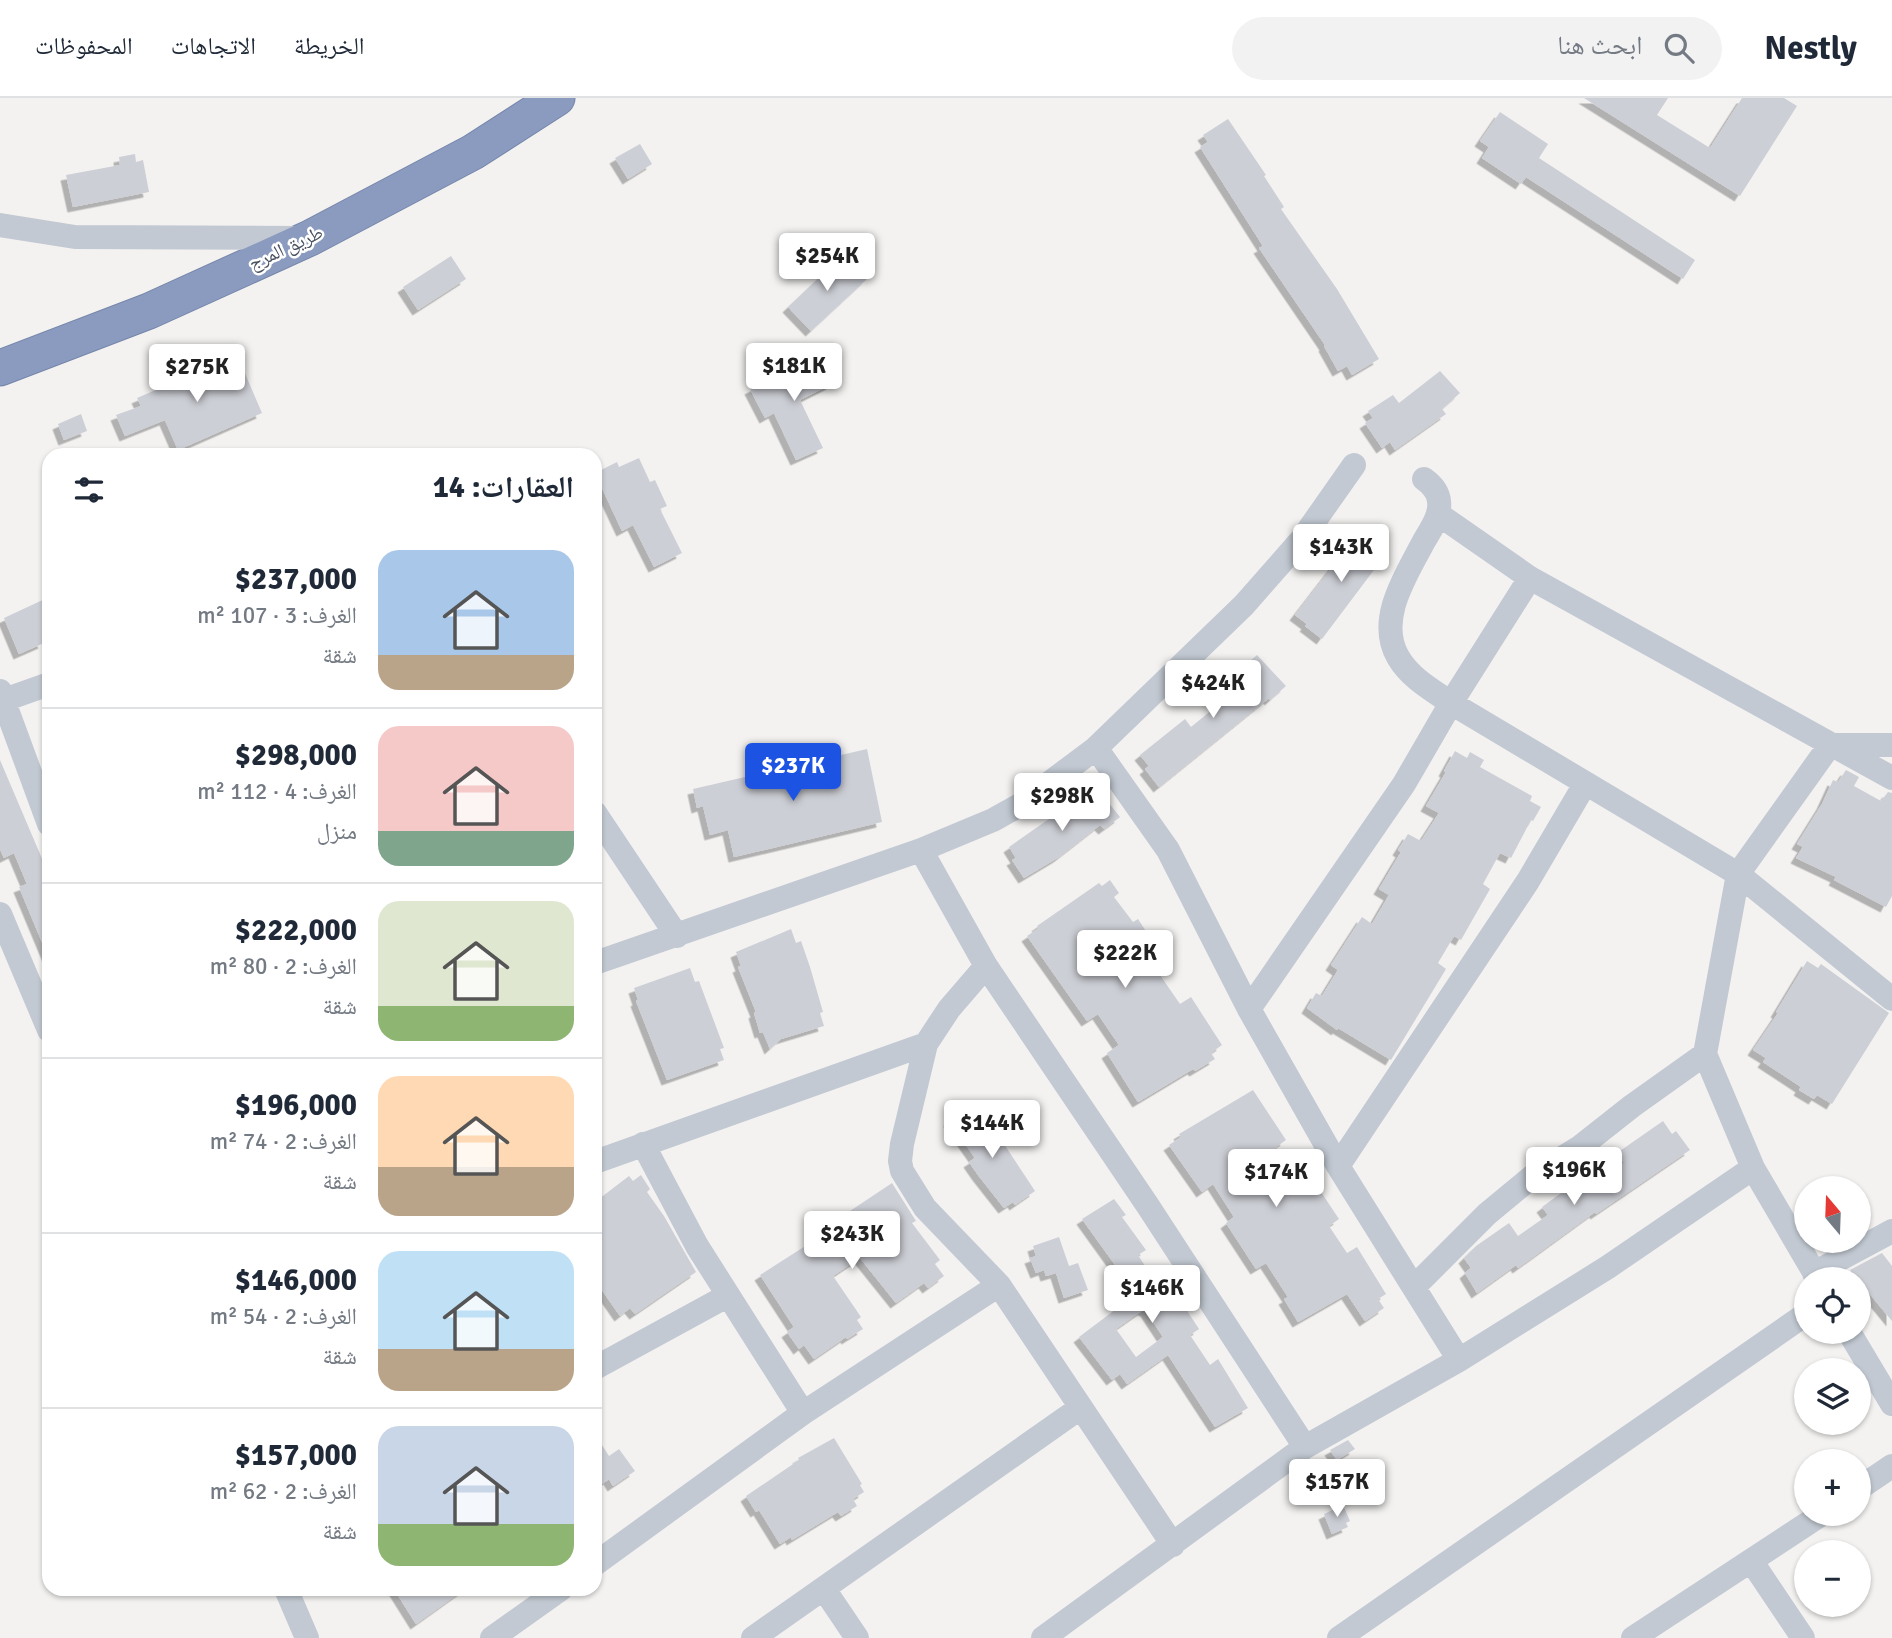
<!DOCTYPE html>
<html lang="ar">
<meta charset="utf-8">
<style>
:root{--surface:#fff;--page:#f2f2f3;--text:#1f2937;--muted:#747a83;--line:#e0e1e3;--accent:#1c53e3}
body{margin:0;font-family:Signika,"Noto Naskh Arabic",sans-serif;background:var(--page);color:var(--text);direction:rtl;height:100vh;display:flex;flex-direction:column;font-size:26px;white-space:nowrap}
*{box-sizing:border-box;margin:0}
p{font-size:23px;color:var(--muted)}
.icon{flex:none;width:38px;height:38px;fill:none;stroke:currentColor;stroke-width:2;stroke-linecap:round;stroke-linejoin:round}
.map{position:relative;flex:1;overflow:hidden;direction:ltr}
.details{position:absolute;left:42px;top:350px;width:560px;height:1148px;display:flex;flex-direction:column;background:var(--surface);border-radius:21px;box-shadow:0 2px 5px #0004;direction:rtl}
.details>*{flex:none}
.needle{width:46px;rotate:341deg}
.tools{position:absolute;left:1794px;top:1078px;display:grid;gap:14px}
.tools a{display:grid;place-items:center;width:77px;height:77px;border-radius:50%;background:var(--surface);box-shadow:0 2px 5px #0004;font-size:35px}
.price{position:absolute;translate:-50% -60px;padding:0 16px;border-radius:7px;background:#fff;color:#222;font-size:23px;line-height:46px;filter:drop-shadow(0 2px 4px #0008)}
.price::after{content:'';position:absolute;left:50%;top:42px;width:21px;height:16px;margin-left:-10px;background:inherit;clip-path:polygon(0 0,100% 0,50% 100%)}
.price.current{background:var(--accent);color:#fff}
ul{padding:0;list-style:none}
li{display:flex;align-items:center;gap:21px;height:175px;padding:0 28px}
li+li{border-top:2px solid var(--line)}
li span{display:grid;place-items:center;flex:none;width:196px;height:140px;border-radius:21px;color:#555}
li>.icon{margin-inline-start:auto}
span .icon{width:84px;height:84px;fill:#fffc;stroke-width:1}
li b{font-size:30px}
h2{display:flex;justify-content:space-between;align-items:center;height:84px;padding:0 28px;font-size:30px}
header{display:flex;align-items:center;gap:42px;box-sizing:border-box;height:98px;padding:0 35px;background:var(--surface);border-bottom:2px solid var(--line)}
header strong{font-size:33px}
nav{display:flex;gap:38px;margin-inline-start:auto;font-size:24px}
.search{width:490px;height:63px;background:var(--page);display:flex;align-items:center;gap:18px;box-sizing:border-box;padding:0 24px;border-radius:38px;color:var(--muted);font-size:26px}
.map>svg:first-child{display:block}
</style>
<header>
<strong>Nestly</strong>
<div class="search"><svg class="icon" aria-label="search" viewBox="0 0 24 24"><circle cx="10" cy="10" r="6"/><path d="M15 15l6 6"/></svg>ابحث هنا</div>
<nav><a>الخريطة</a><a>الاتجاهات</a><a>المحفوظات</a></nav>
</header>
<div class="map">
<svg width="1892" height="1540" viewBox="0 0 1892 1540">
<defs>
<filter id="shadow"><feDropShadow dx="-5.5" dy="5.5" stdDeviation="0" flood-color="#0004"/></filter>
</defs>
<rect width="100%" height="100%" fill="#f3f2f1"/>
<path fill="#cdcfd6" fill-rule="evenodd" filter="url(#shadow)" d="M1584,0H1668L1657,17L1710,50L1742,0H1784L1797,8L1740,98Z
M1500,14L1548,46L1539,60L1695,162L1683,181L1526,79L1521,86L1482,60L1489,49L1480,43Z
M1228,21L1266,77L1264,78L1284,109L1281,111L1337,191L1379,261L1352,277L1347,268L1338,273L1324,248L1325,247L1259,150L1263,148L1200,49L1208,44L1203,37Z
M640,46L652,66L628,81L615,60Z
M135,56L136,64L143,62L149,94L73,109L66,77L120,67L119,59Z
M843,157L867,181L811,233L788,209Z
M451,158L466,181L418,212L403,189Z
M237,257L262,315L178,352L165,322L125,338L116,317L141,308L137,300Z
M817,257L832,286L800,302L823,350L796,362L774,315L765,320L750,291Z
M1440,273L1460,295L1442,311L1446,316L1395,352L1390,344L1382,350L1365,325L1373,320L1368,313L1393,297L1399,305Z
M81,316L87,333L64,342L58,326Z
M639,360L650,384L655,382L667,408L660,411L682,455L654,469L633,427L622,433L595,375L617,364L619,369Z
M1357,432L1389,452L1322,541L1305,528L1307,526L1295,517L1349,447L1347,445Z
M49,499V536L41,539L44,545L19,556L4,520Z
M1257,557L1286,588L1270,602L1269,600L1159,689L1145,671L1149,668L1140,657L1185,621L1191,629L1218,607L1210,598Z
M867,651L882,724L734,759L728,732L710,737L703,708L697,710L693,691Z
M1455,653L1467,660L1470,654L1484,662L1480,669L1532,698L1530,703L1541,709L1533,723L1531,722L1511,760L1500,755L1483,786L1490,791L1461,842L1454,838L1438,865L1446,871L1391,962L1338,930L1337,932L1307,910L1316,895L1322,898L1338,872L1331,867L1362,819L1372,826L1389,797L1379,791L1401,754L1398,752L1408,736L1421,743L1439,715L1426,708L1446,674L1444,673Z
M0,662L49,777V861L19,789L27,786L14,755L4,760L0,751Z
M1846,672L1859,679L1854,688L1881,703L1888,694L1892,695V798L1886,809L1834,782L1836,779L1796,760L1803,749L1797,746L1822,706L1833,682L1838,684Z
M1092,691L1101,702L1105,700L1120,719L1104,731L1100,727L1059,759L1024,780L1012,762L1016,760L1009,749Z
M1110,782L1119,795L1114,799L1133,824L1138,821L1170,870L1160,877L1180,906L1191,899L1222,947L1211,955L1215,961L1195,973L1193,971L1138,1004L1107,955L1119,947L1098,916L1087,923L1027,838L1039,830L1037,828L1099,785L1102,788Z
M791,831L796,845L801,843L810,869L823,914L820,915L824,928L781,941L770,951L763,934L760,935L754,915L756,914L738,869L741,868L736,854Z
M1807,863L1818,870L1821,866L1889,915L1832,1006L1817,997L1814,1001L1799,992L1801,989L1763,964L1766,960L1753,952L1778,915L1776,914Z
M690,870L695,884L699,883L724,950L720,951L724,962L667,982L636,903L638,902L634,890Z
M1253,992L1286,1042L1276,1049L1295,1077L1305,1070L1339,1121L1329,1128L1347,1155L1357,1149L1386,1196L1378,1201L1384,1210L1365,1223L1347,1196L1298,1224L1284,1201L1288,1199L1266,1165L1256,1171L1226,1125L1234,1119L1213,1086L1202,1094L1169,1047L1181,1039L1179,1036Z
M970,1007L993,1040L998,1037L1035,1093L1015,1107L1013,1104L1004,1110L978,1077L969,1064L975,1060L949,1023Z
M1663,1023L1672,1036L1676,1033L1690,1052L1596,1116L1595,1114L1518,1170L1516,1167L1477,1195L1465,1175L1471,1170L1464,1160L1476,1148L1509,1125L1518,1138L1548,1117L1542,1109L1587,1076L1595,1087L1624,1065L1617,1055Z
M641,1077L650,1091L647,1094L664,1118L696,1174L635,1216L630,1210L620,1218L595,1182V1104L629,1078L633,1083Z
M892,1085L916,1123L912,1125L940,1162L935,1166L944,1178L928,1190L924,1185L896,1205L860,1160L833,1178L861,1219L857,1222L863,1231L847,1241L846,1239L814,1261L804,1247L799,1251L787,1234L794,1229L760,1177L810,1145L817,1155L848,1135L838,1121Z
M1114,1101L1126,1117L1122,1119L1146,1152L1138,1157L1158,1188L1167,1182L1199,1231L1190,1237L1210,1267L1218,1261L1248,1310L1215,1329L1168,1257L1127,1286L1120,1276L1112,1282L1079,1239L1136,1196L1082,1121ZM1143,1212L1146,1213L1163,1239L1136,1259L1116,1231Z
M1059,1139L1069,1168L1078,1165L1088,1192L1064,1200L1056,1175L1046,1178L1044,1172L1036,1175L1030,1160L1036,1158L1033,1148Z
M1882,1155L1892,1168V1223L1850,1172Z
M595,1336L609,1358L619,1351L635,1373L613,1388L609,1381L602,1386L595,1376Z
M834,1340L862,1386L860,1387L864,1394L853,1401L857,1408L841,1418L838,1414L792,1442L791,1439L780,1446L759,1412L756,1414L746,1398L799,1362L798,1360Z
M1348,1342L1355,1351L1337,1362L1330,1352Z
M1343,1407L1350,1423L1346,1425L1348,1429L1332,1436L1324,1416Z
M394,1491H465L416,1526Z"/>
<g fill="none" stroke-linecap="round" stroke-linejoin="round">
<g stroke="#7586aa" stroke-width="37">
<path id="highway" d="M0,270L149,213L310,140L473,54L557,0"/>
</g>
<path stroke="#c2c9d2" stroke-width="24" d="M0,127L75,139L299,140
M1424,381C1431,386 1438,393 1439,403C1441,417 1431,431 1424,443C1407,476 1376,521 1398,559C1410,580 1432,592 1451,605L1738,776L1892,901
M1438,416L1530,480L1892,680
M0,593L49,726
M4,602L49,586
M1096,650L1168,752L1249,911L1338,1068L1459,1262
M595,715L677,838
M921,752L986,868L1148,1108L1305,1349
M0,816L49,932
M595,865L921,752L993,722L1020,707L1096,650L1244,507L1302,441L1354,367
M986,868L949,911L926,946L902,1046L900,1063L902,1073L925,1110L999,1187L1173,1447
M1249,911L1404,686L1451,605L1530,480
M643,1046L697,1148L803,1315
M595,1064L926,946
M1338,1068L1528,783L1585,686
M1814,1175L1892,1133
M1818,1181L1753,1070L1705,956L1738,776L1830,647H1892
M1414,1189L1487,1116L1533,1078L1580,1049L1632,1008L1705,956
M1849,1234L1892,1306
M595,1270L727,1198
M1858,1391L1892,1368
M1752,1464L1803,1540
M595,1466L803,1315L999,1187
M286,1491L307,1540
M824,1491L857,1540
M492,1540L561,1491
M753,1540L1080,1310
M1043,1540L1305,1349L1459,1262L1608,1169L1753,1070
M1339,1540L1806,1216
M1633,1540L1822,1416"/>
<use href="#highway" stroke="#8a9bbf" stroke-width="35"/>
</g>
<g text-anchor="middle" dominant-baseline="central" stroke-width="5" stroke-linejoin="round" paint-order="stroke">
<g font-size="19" fill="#49515f" stroke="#fff">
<text transform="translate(286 150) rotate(-25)">طريق المرج</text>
</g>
</g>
</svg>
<div class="tools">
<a><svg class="needle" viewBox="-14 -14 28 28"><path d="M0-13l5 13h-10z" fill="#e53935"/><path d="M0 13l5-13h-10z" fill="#747a83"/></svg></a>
<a><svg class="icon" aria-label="locate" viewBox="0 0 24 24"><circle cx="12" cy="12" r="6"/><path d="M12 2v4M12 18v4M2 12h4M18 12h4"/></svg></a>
<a><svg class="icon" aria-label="layers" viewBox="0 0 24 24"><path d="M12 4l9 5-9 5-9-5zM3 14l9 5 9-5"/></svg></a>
<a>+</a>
<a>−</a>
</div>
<b class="price" style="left:827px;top:195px">$254K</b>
<b class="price" style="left:794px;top:305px">$181K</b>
<b class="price" style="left:197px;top:306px">$275K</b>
<b class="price" style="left:1341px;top:486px">$143K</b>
<b class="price" style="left:1213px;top:622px">$424K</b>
<b class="price current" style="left:793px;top:705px">$237K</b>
<b class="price" style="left:1062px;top:735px">$298K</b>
<b class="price" style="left:1125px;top:892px">$222K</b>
<b class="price" style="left:992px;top:1062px">$144K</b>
<b class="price" style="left:1574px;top:1109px">$196K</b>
<b class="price" style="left:1276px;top:1111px">$174K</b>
<b class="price" style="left:852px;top:1173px">$243K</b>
<b class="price" style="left:1152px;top:1227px">$146K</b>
<b class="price" style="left:1337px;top:1421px">$157K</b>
<section class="details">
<h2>العقارات: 14<svg class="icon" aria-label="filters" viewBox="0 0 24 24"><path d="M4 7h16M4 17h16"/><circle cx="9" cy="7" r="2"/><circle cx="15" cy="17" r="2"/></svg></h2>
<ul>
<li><span style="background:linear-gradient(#a9c7e8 75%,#b9a48a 0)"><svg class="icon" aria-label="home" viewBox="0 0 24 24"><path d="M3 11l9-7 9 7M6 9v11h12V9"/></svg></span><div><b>$237,000</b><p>الغرف: 3 · 107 m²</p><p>شقة</p></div></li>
<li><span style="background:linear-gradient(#f6c9c9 75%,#7fa58c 0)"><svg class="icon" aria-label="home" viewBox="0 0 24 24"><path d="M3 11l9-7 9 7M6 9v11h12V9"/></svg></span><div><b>$298,000</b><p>الغرف: 4 · 112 m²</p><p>منزل</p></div></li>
<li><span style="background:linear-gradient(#dfe7d0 75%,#8fb573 0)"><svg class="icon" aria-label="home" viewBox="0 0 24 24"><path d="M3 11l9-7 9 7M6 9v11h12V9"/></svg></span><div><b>$222,000</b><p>الغرف: 2 · 80 m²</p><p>شقة</p></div></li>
<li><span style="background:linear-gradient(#ffd9b3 65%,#b9a48a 0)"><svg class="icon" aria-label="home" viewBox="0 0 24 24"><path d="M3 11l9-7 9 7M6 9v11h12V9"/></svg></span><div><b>$196,000</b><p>الغرف: 2 · 74 m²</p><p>شقة</p></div></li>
<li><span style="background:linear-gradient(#bfe0f5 70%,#b9a48a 0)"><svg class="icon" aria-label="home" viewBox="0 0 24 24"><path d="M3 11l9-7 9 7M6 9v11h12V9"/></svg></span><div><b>$146,000</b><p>الغرف: 2 · 54 m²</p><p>شقة</p></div></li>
<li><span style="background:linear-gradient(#c9d6e8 70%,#8fb573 0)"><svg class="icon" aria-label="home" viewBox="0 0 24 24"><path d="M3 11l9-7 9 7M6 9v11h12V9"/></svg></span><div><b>$157,000</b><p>الغرف: 2 · 62 m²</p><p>شقة</p></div></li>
</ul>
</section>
</div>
